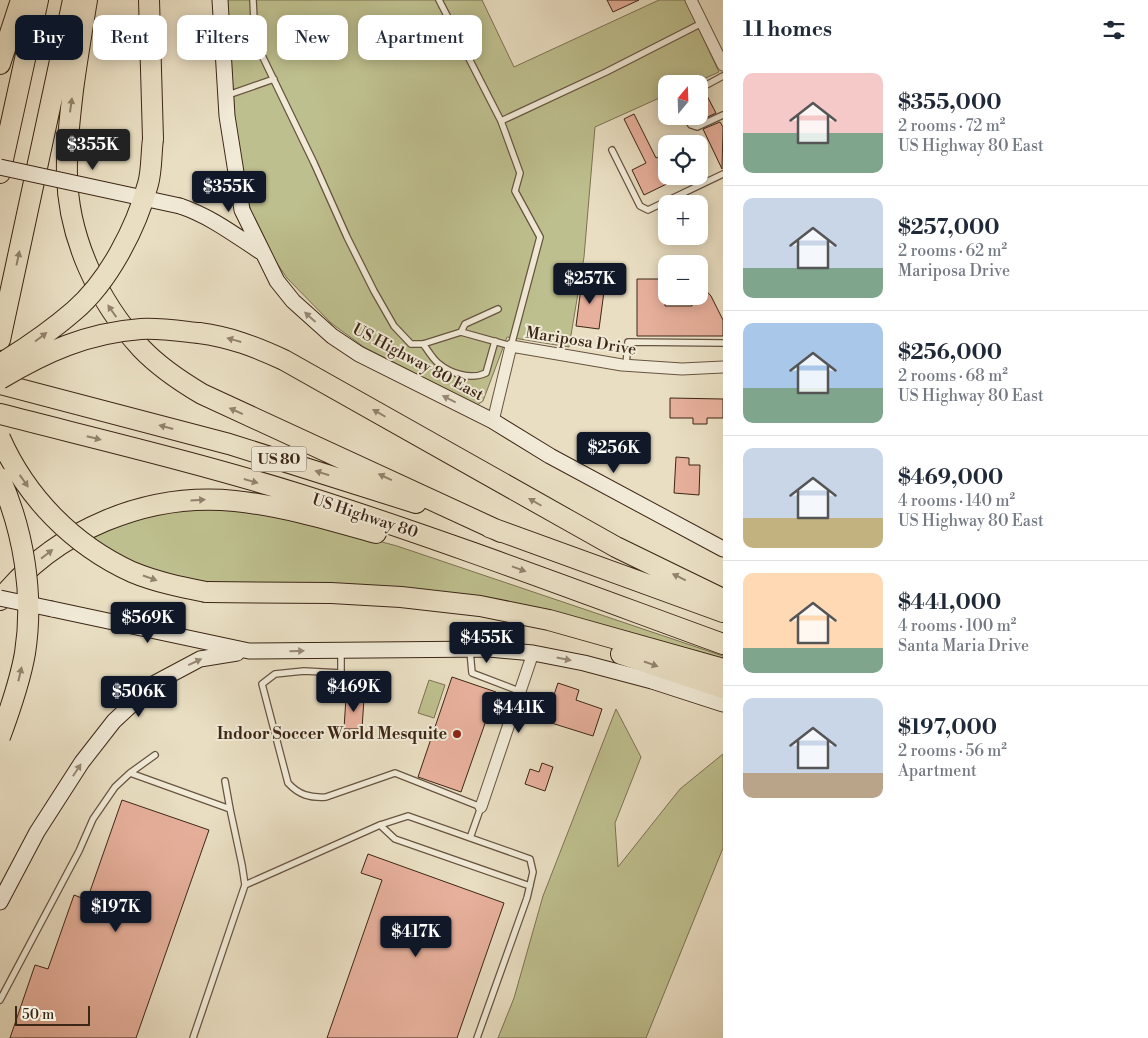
<!DOCTYPE html>
<meta charset="utf-8">
<style>
:root{--surface:#fff;--page:#f6f6f7;--text:#1f2937;--muted:#747a83;--line:#e0e1e3;--accent:#111827}
body{margin:0;font-family:"Libre Bodoni",serif;background:var(--page);color:var(--text);height:100vh;display:flex;flex-direction:column;font-size:19px;white-space:nowrap}
*{box-sizing:border-box;margin:0}
p{font-size:16px;color:var(--muted)}
.icon{flex:none;width:28px;height:28px;fill:none;stroke:currentColor;stroke-width:2;stroke-linecap:round;stroke-linejoin:round}
.map{position:relative;flex:1;overflow:hidden}
.sheet{display:flex;flex-direction:column;background:var(--surface);width:425px}
.sheet>*{flex:none}
.top-card{position:absolute;left:15px;top:15px;width:475px;height:45px;display:flex;gap:10px}
.needle{width:32px;rotate:19deg}
.buttons{position:absolute;left:658px;top:75px;display:grid;gap:10px}
.buttons a{display:grid;place-items:center;width:50px;height:50px;border-radius:10px;background:var(--surface);box-shadow:0 2px 12px #0003;font-size:25px}
.scale{position:absolute;left:15px;bottom:12px;width:75px;box-sizing:border-box;padding-left:5px;border:2px solid #3c2616;border-top:0;font-size:14px;line-height:18px;white-space:nowrap;color:#3c2616;-webkit-text-stroke:4px #f1ead7;paint-order:stroke}
.price{position:absolute;translate:-50% -42px;padding:0 11px;border-radius:5px;background:var(--accent);color:#fff;font-size:16px;line-height:32px;filter:drop-shadow(0 1px 2px #0008)}
.price::after{content:'';position:absolute;left:50%;top:30px;width:15px;height:11px;margin-left:-8px;background:inherit;clip-path:polygon(0 0,100% 0,50% 100%)}
.price.current{background:#222;color:#fff}
ul{padding:0;list-style:none}
li{display:flex;align-items:center;gap:15px;height:125px;padding:0 20px}
li+li{border-top:1px solid var(--line)}
li span{display:grid;place-items:center;flex:none;width:140px;height:100px;border-radius:10px;color:#555}
li>.icon{margin-inline-start:auto}
span .icon{width:60px;height:60px;fill:#fffc;stroke-width:1}
li b{font-size:21px}
h2{display:flex;justify-content:space-between;align-items:center;height:60px;padding:0 20px;font-size:21px}
.tag{padding:0 18px;border-radius:10px;background:var(--surface);box-shadow:0 2px 12px #0003;font-size:18px;line-height:45px}
.tag.current{background:var(--accent);color:#fff}
main{display:flex;flex:1;min-height:0}
.map>svg:first-child{display:block}
</style>
<main>
<div class="map">
<svg width="723" height="1038" viewBox="0 0 723 1038">
<rect width="100%" height="100%" fill="#e9dec2"/>
<filter id="stains"><feTurbulence type="fractalNoise" baseFrequency=".004" numOctaves="4"/><feColorMatrix values="0 0 0 0 .2 0 0 0 0 .09 0 0 0 0 .02 0 0 0 .5 -.17"/></filter>
<radialGradient id="worn" r=".72"><stop offset=".6" stop-color="#630" stop-opacity="0"/><stop offset="1" stop-color="#630" stop-opacity=".3"/></radialGradient>
<path fill="#bebf8e" stroke="#7d7252" d="M227,0H482L514,67L659,0H685L719,72L692,84H666V95L595,127L584,257L569,347L507,337L483,401L477,405L364,347L331,323L287,278L264,244L251,212L237,152Z
M201,506L289,517L397,546L723,656V663L588,625L213,587L133,566L86,536L116,522Z
M429,680L445,685L434,718L418,713Z
M616,709L641,757L615,823L618,867L680,789L723,754V848L646,1038H498L514,998L543,896Z"/>
<path fill="#e7b09c" stroke="#3c2616" d="M607,0H639L613,12Z
M705,92L716,113L699,121V95Z
M634,114L656,158L666,153V176H683L644,195L632,170L646,163L624,119Z
M720,122L723,127L722,169L703,129Z
M637,279H665V306H692V296H699V283L711,296L723,320V336H637Z
M582,280L605,284L599,329L576,326Z
M670,398L723,399V418H707V424H693V418H670Z
M676,457L689,458V465H700L699,495L674,493Z
M452,677L496,692L461,792L418,777Z
M558,683L579,690L576,700L602,709L593,736L545,721Z
M346,697L364,698L362,729H344Z
M542,763L553,767L545,791L525,784L530,769L539,772Z
M122,800L209,830L136,1038H10L35,965L48,969L74,895L87,900Z
M368,854L504,903L457,1038H327L382,880L361,873Z"/>
<g fill="none" stroke-linecap="round" stroke-linejoin="round">
<g stroke="#675441" stroke-width="8">
<path id="service" d="M253,0L255,41L314,163L347,237L374,291L394,326L411,344H423L461,332L511,346L540,237L515,191L520,173L501,121L439,0
M699,89L723,76
M228,95L274,79
M685,116L691,125L697,127L723,115
M501,121L606,72L702,23
M612,150L640,206L648,210L723,174
M461,332L465,324L498,309
M423,344C428,350 432,358 438,363C451,374 471,380 486,373L495,341
M626,365L628,342L723,343
M341,651V673L304,671L275,674L262,684L288,783C299,795 310,798 326,797L395,773L481,807L470,838
M470,651L472,673L519,691
M130,773L155,755
M225,781L230,809
M380,825L395,839L530,886
M0,1000L79,851L93,819L115,787L130,773L230,809L242,865L245,885
M193,1038L245,885L380,825L408,816L530,859L533,872L527,898L477,1038"/>
</g>
<g stroke="#675441" stroke-width="13">
<path id="minor" d="M691,0L723,65
M493,421L511,346L622,365L682,369L723,367
M481,807L533,653"/>
</g>
<g stroke="#3c2616" stroke-width="17">
<path id="secondary" d="M220,0L227,116L242,210L277,281L293,301L332,336L359,354L493,421L550,456L723,549
M180,206C210,216 235,235 261,252
M52,609L249,651L489,649L533,653L584,663L652,681L723,704
M0,902L37,832L82,762L114,721L155,683L200,659L237,653"/>
</g>
<g stroke="#3c2616" stroke-width="22">
<path id="motorway" d="M87,0C82,30 77,60 73,90C70,118 66,146 67,174C68,238 98,301 141,348C159,367 180,381 202,394L501,532
M149,0L153,139
M0,64L21,0
M0,173L38,0
M199,333C230,337 256,347 284,360L568,520L616,547L723,599
M0,340L73,0
M0,384L229,444L416,503
M0,414C101,440 203,464 302,495C444,540 583,593 723,644
M489,527L723,612
M206,592L331,593L401,597L480,606L549,620L723,669
M0,600C55,530 147,492 235,501C283,506 330,520 376,533
M621,654L723,688"/>
</g>
<use href="#service" stroke="#f1ead7" stroke-width="5.5"/>
<use href="#minor" stroke="#f1ead7" stroke-width="11"/>
<use href="#secondary" stroke="#f1ead7" stroke-width="15"/>
<use href="#motorway" stroke="#e9dec2" stroke-width="20"/>
<g stroke="#3c2616" stroke-width="17" stroke-linecap="butt">
<path id="secondary-bridge" d="M0,167L180,206
M0,598L52,609"/>
</g>
<g stroke="#3c2616" stroke-width="22" stroke-linecap="butt">
<path id="motorway-bridge" d="M0,364C26,348 51,331 74,311C109,281 136,228 148,184C152,170 151,153 153,139
M0,379C45,352 87,333 141,329C160,328 180,331 199,333
M0,438C26,497 73,545 132,572C156,582 181,587 206,592
M0,478C24,532 34,595 25,653C20,682 10,710 0,737"/>
</g>
<use href="#secondary-bridge" stroke="#f1ead7" stroke-width="15"/>
<use href="#motorway-bridge" stroke="#e9dec2" stroke-width="20"/>
</g>
<defs><path id="oneway-solid" d="M-6-.8H1V-3.2L6.5 0L1 3.2V.8H-6Z" transform="scale(1.25)"/></defs>
<g fill="#92826c">
<use href="#oneway-solid" transform="translate(71 105) rotate(-82)"/>
<use href="#oneway-solid" transform="translate(18 258) rotate(-78)"/>
<use href="#oneway-solid" transform="translate(112 311) rotate(-125)"/>
<use href="#oneway-solid" transform="translate(41 337) rotate(-37)"/>
<use href="#oneway-solid" transform="translate(234 340) rotate(-164)"/>
<use href="#oneway-solid" transform="translate(236 411) rotate(-156)"/>
<use href="#oneway-solid" transform="translate(379 413) rotate(-150)"/>
<use href="#oneway-solid" transform="translate(166 427) rotate(-165)"/>
<use href="#oneway-solid" transform="translate(94 438) rotate(14)"/>
<use href="#oneway-solid" transform="translate(322 473) rotate(-162)"/>
<use href="#oneway-solid" transform="translate(385 477) rotate(-155)"/>
<use href="#oneway-solid" transform="translate(24 481) rotate(55)"/>
<use href="#oneway-solid" transform="translate(251 481) rotate(16)"/>
<use href="#oneway-solid" transform="translate(198 500) rotate(-3)"/>
<use href="#oneway-solid" transform="translate(535 502) rotate(-150)"/>
<use href="#oneway-solid" transform="translate(47 554) rotate(-38)"/>
<use href="#oneway-solid" transform="translate(519 569) rotate(20)"/>
<use href="#oneway-solid" transform="translate(679 577) rotate(-154)"/>
<use href="#oneway-solid" transform="translate(150 578) rotate(19)"/>
<use href="#oneway-solid" transform="translate(651 664) rotate(19)"/>
<use href="#oneway-solid" transform="translate(20 674) rotate(-77)"/>
</g>
<g fill="#968876">
<use href="#oneway-solid" transform="translate(310 317) rotate(-138)"/>
<use href="#oneway-solid" transform="translate(449 399) rotate(-153)"/>
<use href="#oneway-solid" transform="translate(297 651) rotate(-1)"/>
<use href="#oneway-solid" transform="translate(564 659) rotate(11)"/>
<use href="#oneway-solid" transform="translate(195 662) rotate(-25)"/>
<use href="#oneway-solid" transform="translate(77 770) rotate(-57)"/>
</g>
<circle fill="#8f2418" stroke="#f1ead7" stroke-width="2" cx="457" cy="734" r="5"/>
<g text-anchor="middle" dominant-baseline="central" stroke-width="4" stroke-linejoin="round" paint-order="stroke">
<rect fill="#f1ead7" stroke="#726150" stroke-width="1" x="251.5" y="446.5" width="55" height="25" rx="4"/>
<g font-size="15" font-weight="bold" fill="#3c2616">
<text x="279" y="459">US 80</text>
</g>
<g font-size="16" fill="#3c2616" stroke="#f1ead7">
<text transform="translate(581 341) rotate(9)">Mariposa Drive</text>
<text transform="translate(418 362) rotate(28)">US Highway 80 East</text>
<text transform="translate(365 516) rotate(18)">US Highway 80</text>
</g>
<g font-size="16" font-weight="bold" fill="#3c2616" stroke="#f1ead7" text-anchor="end">
<text x="447" y="734">Indoor Soccer World Mesquite</text>
</g>
</g>
<rect width="100%" height="100%" filter="url(#stains)"/>
<rect width="100%" height="100%" fill="url(#worn)"/>
</svg>
<div class="buttons">
<a><svg class="needle" viewBox="-14 -14 28 28"><path d="M0-13l5 13h-10z" fill="#e53935"/><path d="M0 13l5-13h-10z" fill="#747a83"/></svg></a>
<a><svg class="icon" aria-label="locate" viewBox="0 0 24 24"><circle cx="12" cy="12" r="6"/><path d="M12 2v4M12 18v4M2 12h4M18 12h4"/></svg></a>
<a>+</a>
<a>−</a>
</div>
<div class="scale">50 m</div>
<b class="price current" style="left:93px;top:171px">$355K</b>
<b class="price" style="left:229px;top:213px">$355K</b>
<b class="price" style="left:590px;top:305px">$257K</b>
<b class="price" style="left:614px;top:474px">$256K</b>
<b class="price" style="left:148px;top:644px">$569K</b>
<b class="price" style="left:487px;top:664px">$455K</b>
<b class="price" style="left:354px;top:713px">$469K</b>
<b class="price" style="left:139px;top:718px">$506K</b>
<b class="price" style="left:519px;top:734px">$441K</b>
<b class="price" style="left:116px;top:933px">$197K</b>
<b class="price" style="left:416px;top:958px">$417K</b>
<div class="top-card">
<a class="tag current">Buy</a>
<a class="tag">Rent</a>
<a class="tag">Filters</a>
<a class="tag">New</a>
<a class="tag">Apartment</a>
</div>
</div>
<section class="sheet">
<h2>11 homes<svg class="icon" aria-label="filters" viewBox="0 0 24 24"><path d="M4 7h16M4 17h16"/><circle cx="9" cy="7" r="2"/><circle cx="15" cy="17" r="2"/></svg></h2>
<ul>
<li><span style="background:linear-gradient(#f6c9c9 60%,#7fa58c 0)"><svg class="icon" aria-label="home" viewBox="0 0 24 24"><path d="M3 11l9-7 9 7M6 9v11h12V9"/></svg></span><div><b>$355,000</b><p>2 rooms · 72 m²</p><p>US Highway 80 East</p></div></li>
<li><span style="background:linear-gradient(#c9d6e8 70%,#7fa58c 0)"><svg class="icon" aria-label="home" viewBox="0 0 24 24"><path d="M3 11l9-7 9 7M6 9v11h12V9"/></svg></span><div><b>$257,000</b><p>2 rooms · 62 m²</p><p>Mariposa Drive</p></div></li>
<li><span style="background:linear-gradient(#a9c7e8 65%,#7fa58c 0)"><svg class="icon" aria-label="home" viewBox="0 0 24 24"><path d="M3 11l9-7 9 7M6 9v11h12V9"/></svg></span><div><b>$256,000</b><p>2 rooms · 68 m²</p><p>US Highway 80 East</p></div></li>
<li><span style="background:linear-gradient(#c9d6e8 70%,#c2b280 0)"><svg class="icon" aria-label="home" viewBox="0 0 24 24"><path d="M3 11l9-7 9 7M6 9v11h12V9"/></svg></span><div><b>$469,000</b><p>4 rooms · 140 m²</p><p>US Highway 80 East</p></div></li>
<li><span style="background:linear-gradient(#ffd9b3 75%,#7fa58c 0)"><svg class="icon" aria-label="home" viewBox="0 0 24 24"><path d="M3 11l9-7 9 7M6 9v11h12V9"/></svg></span><div><b>$441,000</b><p>4 rooms · 100 m²</p><p>Santa Maria Drive</p></div></li>
<li><span style="background:linear-gradient(#c9d6e8 75%,#b9a48a 0)"><svg class="icon" aria-label="home" viewBox="0 0 24 24"><path d="M3 11l9-7 9 7M6 9v11h12V9"/></svg></span><div><b>$197,000</b><p>2 rooms · 56 m²</p><p>Apartment</p></div></li>
</ul>
</section>
</main>
